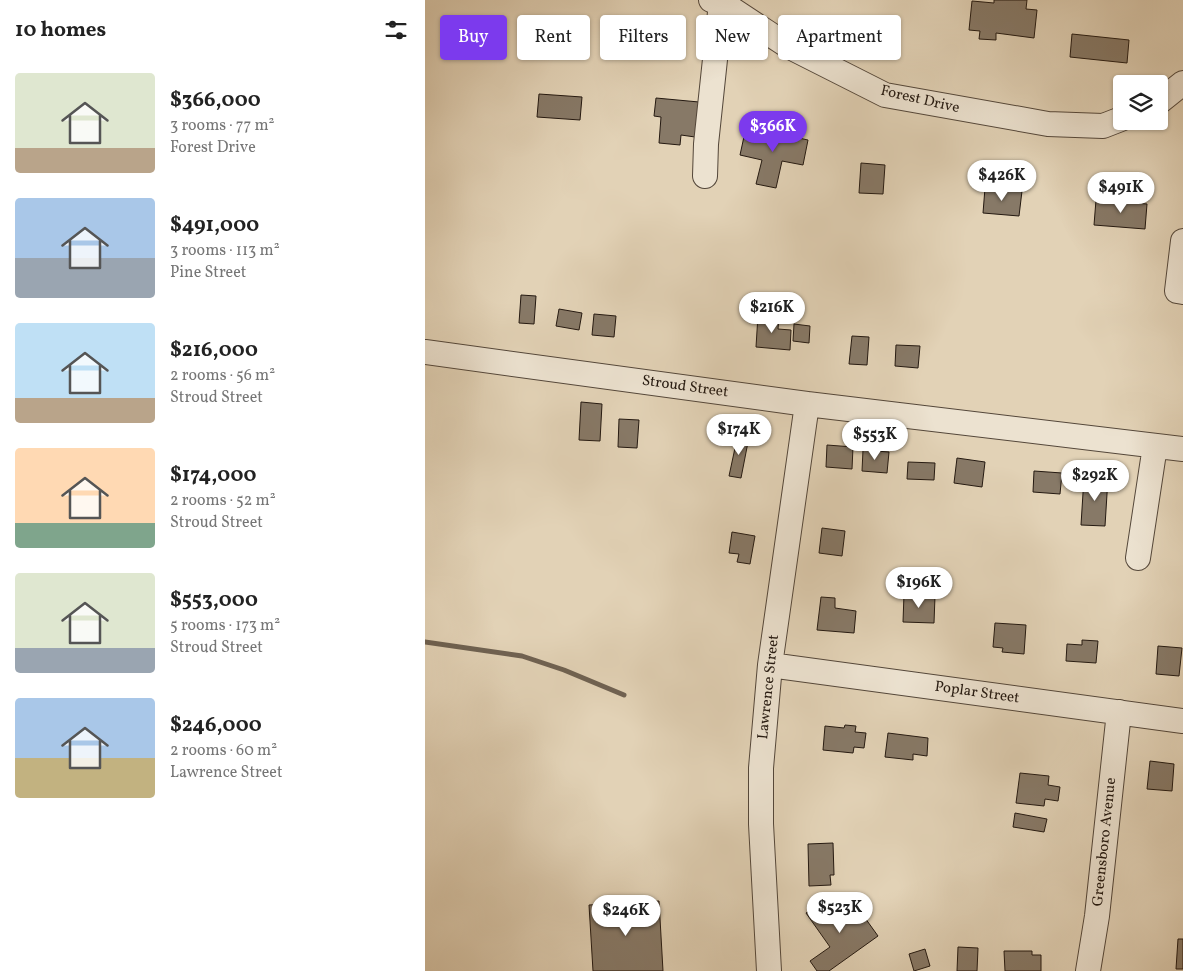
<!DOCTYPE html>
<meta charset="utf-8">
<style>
:root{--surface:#fff;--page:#f6f6f6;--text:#222;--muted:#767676;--accent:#7c3aed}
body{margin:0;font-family:Vollkorn,serif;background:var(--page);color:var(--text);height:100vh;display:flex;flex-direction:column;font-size:19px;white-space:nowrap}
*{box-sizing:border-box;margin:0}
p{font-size:16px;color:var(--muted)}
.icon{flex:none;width:28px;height:28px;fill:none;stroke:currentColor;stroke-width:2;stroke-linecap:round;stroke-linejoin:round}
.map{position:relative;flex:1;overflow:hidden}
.panel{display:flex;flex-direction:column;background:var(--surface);width:425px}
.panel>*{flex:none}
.hud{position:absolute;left:15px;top:15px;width:475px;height:45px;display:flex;gap:10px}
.fabs{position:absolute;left:688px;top:75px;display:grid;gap:10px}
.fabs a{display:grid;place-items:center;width:55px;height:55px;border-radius:5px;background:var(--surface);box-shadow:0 1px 4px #0004;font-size:25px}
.price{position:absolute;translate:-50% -42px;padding:0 11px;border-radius:18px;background:#fff;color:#222;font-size:16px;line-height:32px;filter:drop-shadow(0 1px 2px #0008)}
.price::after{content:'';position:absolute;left:50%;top:30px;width:15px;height:11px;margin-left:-8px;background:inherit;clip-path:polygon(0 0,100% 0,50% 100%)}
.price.on{background:var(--accent);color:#fff}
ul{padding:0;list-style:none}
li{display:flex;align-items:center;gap:15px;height:125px;padding:0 15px}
li span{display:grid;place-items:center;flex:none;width:140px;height:100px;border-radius:5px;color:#555}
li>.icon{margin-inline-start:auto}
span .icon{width:60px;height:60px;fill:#fffc;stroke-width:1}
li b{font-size:21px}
h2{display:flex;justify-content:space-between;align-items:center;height:60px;padding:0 15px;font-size:21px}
.pill{padding:0 18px;border-radius:5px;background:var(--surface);box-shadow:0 1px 4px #0004;font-size:18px;line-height:45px}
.pill.on{background:var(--accent);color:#fff}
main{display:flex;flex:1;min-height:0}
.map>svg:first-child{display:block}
</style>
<main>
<section class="panel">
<h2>10 homes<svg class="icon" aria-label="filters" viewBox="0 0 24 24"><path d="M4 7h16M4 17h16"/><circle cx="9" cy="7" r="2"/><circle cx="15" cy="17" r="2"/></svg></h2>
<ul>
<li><span style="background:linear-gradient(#dfe7d0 75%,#b9a48a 0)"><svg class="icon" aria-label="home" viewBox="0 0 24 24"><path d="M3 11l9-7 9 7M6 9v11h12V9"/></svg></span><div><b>$366,000</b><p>3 rooms · 77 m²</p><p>Forest Drive</p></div></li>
<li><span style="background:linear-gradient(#a9c7e8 60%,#9aa5b1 0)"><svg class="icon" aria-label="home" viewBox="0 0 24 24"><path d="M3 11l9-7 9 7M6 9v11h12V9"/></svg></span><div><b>$491,000</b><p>3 rooms · 113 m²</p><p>Pine Street</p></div></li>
<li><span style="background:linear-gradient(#bfe0f5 75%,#b9a48a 0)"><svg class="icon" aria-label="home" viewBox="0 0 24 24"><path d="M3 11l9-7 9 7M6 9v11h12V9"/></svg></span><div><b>$216,000</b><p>2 rooms · 56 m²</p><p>Stroud Street</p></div></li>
<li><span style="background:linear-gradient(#ffd9b3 75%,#7fa58c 0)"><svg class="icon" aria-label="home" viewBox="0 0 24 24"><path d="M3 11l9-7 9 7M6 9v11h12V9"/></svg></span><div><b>$174,000</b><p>2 rooms · 52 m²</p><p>Stroud Street</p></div></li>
<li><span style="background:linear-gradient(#dfe7d0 75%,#9aa5b1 0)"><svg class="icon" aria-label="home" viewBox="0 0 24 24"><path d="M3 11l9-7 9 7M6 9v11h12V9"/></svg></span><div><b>$553,000</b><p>5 rooms · 173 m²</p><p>Stroud Street</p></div></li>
<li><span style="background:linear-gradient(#a9c7e8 60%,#c2b280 0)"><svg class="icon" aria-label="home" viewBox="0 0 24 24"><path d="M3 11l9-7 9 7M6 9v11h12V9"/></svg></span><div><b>$246,000</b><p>2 rooms · 60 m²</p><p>Lawrence Street</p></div></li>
</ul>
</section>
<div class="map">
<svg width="758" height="971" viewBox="0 0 758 971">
<rect width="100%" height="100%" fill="#e2d2b6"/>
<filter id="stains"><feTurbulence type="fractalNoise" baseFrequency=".004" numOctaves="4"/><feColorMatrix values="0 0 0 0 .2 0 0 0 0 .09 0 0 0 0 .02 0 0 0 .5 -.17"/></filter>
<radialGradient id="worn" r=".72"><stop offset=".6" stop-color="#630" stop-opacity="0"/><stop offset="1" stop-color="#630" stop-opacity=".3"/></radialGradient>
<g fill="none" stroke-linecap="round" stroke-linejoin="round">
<path stroke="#6f6252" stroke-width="5" d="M0,642L97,656L139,670L199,695"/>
</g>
<path fill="#877967" stroke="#241911" d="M569,0H602L601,9L612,10L609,38L571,33V40L554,39L555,31L544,30L547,1L569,3Z
M647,34L704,40L702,63L645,57Z
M114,94L157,97L155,120L112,117Z
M231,98L274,102L270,137L256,135L255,145L234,143L236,117L229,116Z
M332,129L383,140L378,165L357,161L351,188L331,184L337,160L315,155L320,132L331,134Z
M436,163L460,165L458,194L434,193Z
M560,188L597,191L594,216L558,213Z
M671,200L722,204L720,229L669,225Z
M96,295L111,296L109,324L94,323Z
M134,309L157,313L154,330L131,326Z
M169,314L191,316L189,337L167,335Z
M333,315L354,317L353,329L366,330L365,350L331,347Z
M369,324L385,326L384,343L368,341Z
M427,336L444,337L442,365L424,364Z
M471,345L495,346L493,368L470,366Z
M156,402L177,404L175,441L154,440Z
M194,419L214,420L212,448L193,447Z
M313,434L324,437L316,478L304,476Z
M402,445L428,447L427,469L401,467Z
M438,450L464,452L462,473L437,471Z
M532,458L560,462L557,487L529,483Z
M483,462L510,463L509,480L482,479Z
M609,471L637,473L635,494L608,492Z
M659,477L683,478L680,526L656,525Z
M397,528L420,531L417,556L394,553Z
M307,532L330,536L325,564L312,562L314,554L304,553Z
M479,594L510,596L509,623L478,622Z
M396,597L410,598V608L431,611L429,633L392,630Z
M570,623L601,625L599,654L577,652L578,648L568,647Z
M657,640L673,641L671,663L641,661L642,644L657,645Z
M733,646L757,648L754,676L731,674Z
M420,725L431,726L430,732L441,733L439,748L429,747L428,753L398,750L400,726L419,728Z
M463,733L503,738L502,756L488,754V760L460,757Z
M725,761L749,764L747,791L722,789Z
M595,773L624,776L623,785L635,787L633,801L620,799L619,806L591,803Z
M590,813L622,819L619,832L588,827Z
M408,843L409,875H405L406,885L384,886L383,844Z
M402,899L413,915L430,904L453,936L404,971H392L385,961L405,947L381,913Z
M234,901L238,971H168L164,905Z
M753,939H758V969H751Z
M533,947L553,948L552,971H532Z
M500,949L505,966L489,971L484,954Z
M579,951H607V955H616V971H580Z"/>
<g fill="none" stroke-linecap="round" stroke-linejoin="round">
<g stroke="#54473a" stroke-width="26">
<path id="minor" d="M286,0L299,4L363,46L460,95L623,124L678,126L696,119
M734,102L758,83
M280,176L281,144L296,3
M758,241L752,291L758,292
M0,352L382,404L758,449
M713,558L730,446
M345,665L758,721
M344,971L336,824V768L345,665L382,404
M663,971L672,916L694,712"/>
</g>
<use href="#minor" stroke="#ece2d0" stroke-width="24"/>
</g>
<g text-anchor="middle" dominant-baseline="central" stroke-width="4" stroke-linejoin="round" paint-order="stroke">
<g font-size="15" fill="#241911" stroke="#ece2d0">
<text transform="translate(495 100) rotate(13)">Forest Drive</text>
<text transform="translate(260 387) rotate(8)">Stroud Street</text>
<text transform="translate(344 687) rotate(-84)">Lawrence Street</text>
<text transform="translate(552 693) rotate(8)">Poplar Street</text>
<text transform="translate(680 842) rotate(-84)">Greensboro Avenue</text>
</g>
</g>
<rect width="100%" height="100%" filter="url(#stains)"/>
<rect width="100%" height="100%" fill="url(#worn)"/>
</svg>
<div class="fabs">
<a><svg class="icon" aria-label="layers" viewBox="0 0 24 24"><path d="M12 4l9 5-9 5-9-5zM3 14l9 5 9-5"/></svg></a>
</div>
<b class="price on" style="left:348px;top:153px">$366K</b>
<b class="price" style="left:577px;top:202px">$426K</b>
<b class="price" style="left:696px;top:214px">$491K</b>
<b class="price" style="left:347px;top:334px">$216K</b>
<b class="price" style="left:314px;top:456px">$174K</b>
<b class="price" style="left:450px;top:461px">$553K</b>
<b class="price" style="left:670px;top:502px">$292K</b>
<b class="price" style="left:494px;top:609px">$196K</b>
<b class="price" style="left:415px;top:934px">$523K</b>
<b class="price" style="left:201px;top:937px">$246K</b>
<div class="hud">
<a class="pill on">Buy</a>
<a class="pill">Rent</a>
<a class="pill">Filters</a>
<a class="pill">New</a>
<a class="pill">Apartment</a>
</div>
</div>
</main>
